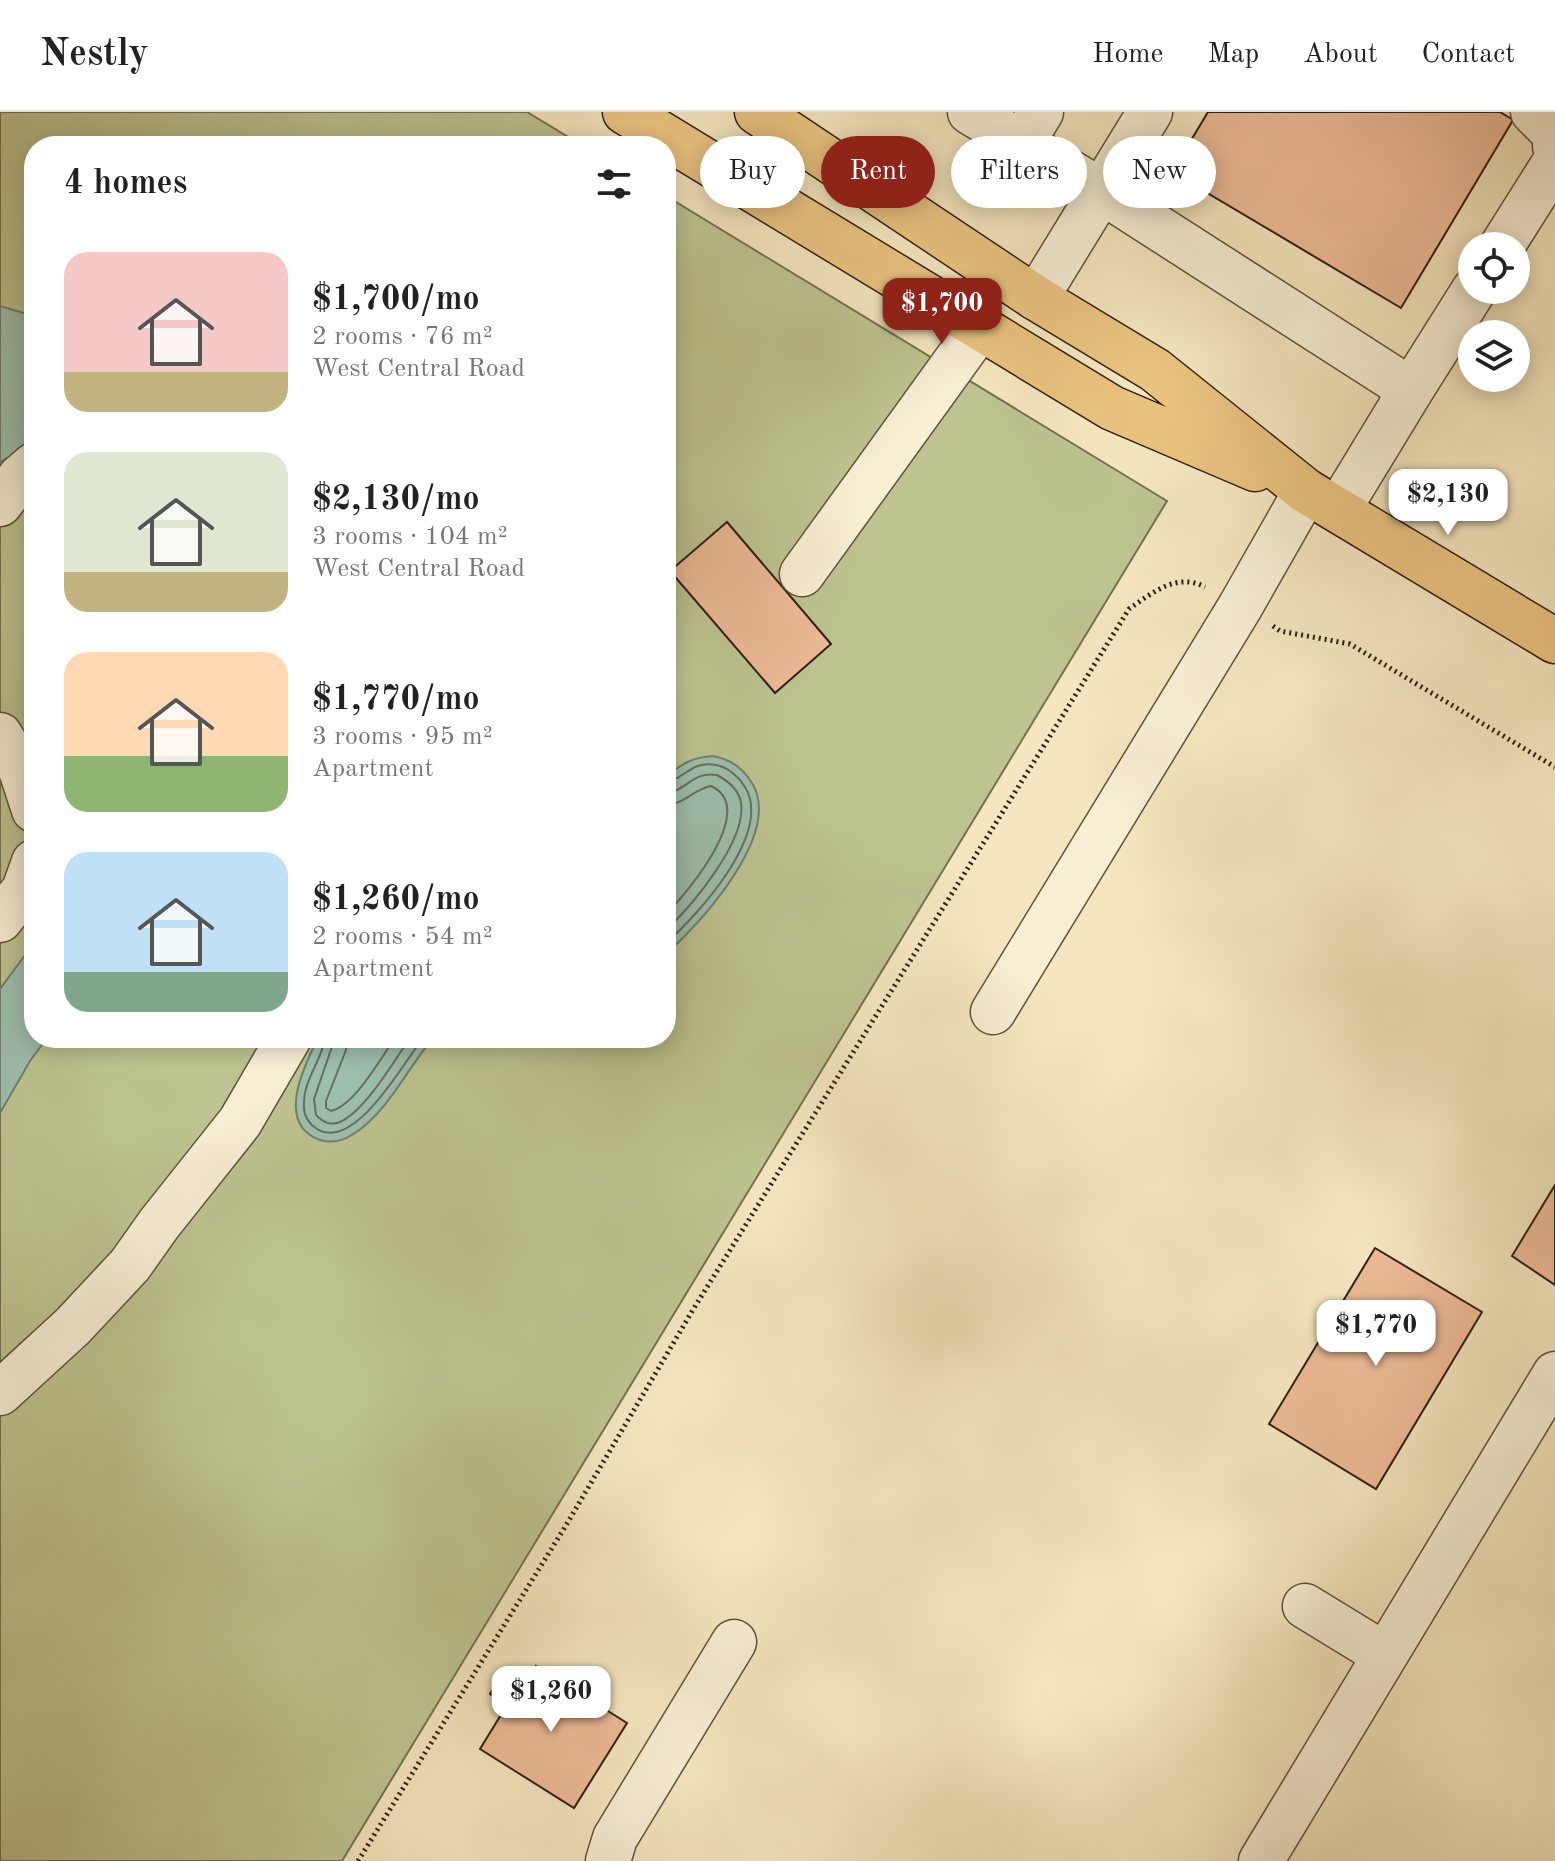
<!DOCTYPE html>
<meta charset="utf-8">
<style>
:root{--surface:#fff;--page:#f2f2f2;--text:#222;--muted:#767676;--line:#e0e0e0;--accent:#8f2418}
body{margin:0;font-family:"Old Standard TT",serif;background:var(--page);color:var(--text);height:100vh;display:flex;flex-direction:column;font-size:30px;white-space:nowrap}
*{box-sizing:border-box;margin:0}
p{font-size:26px;color:var(--muted)}
.icon{flex:none;width:44px;height:44px;fill:none;stroke:currentColor;stroke-width:2;stroke-linecap:round;stroke-linejoin:round}
.map{position:relative;flex:1;overflow:hidden}
.details{position:absolute;left:24px;top:24px;width:652px;height:912px;display:flex;flex-direction:column;background:var(--surface);border-radius:32px;box-shadow:0 4px 20px #0003}
.details>*{flex:none}
.banner{position:absolute;left:700px;top:24px;width:734px;height:72px;display:flex;gap:16px}
.controls{position:absolute;left:1458px;top:120px;display:grid;gap:16px}
.controls a{display:grid;place-items:center;width:72px;height:72px;border-radius:50%;background:var(--surface);box-shadow:0 4px 20px #0003;font-size:40px}
.price{position:absolute;translate:-50% -68px;padding:0 18px;border-radius:16px;background:#fff;color:#222;font-size:26px;line-height:52px;filter:drop-shadow(0 2px 4px #0008)}
.price::after{content:'';position:absolute;left:50%;top:48px;width:24px;height:18px;margin-left:-12px;background:inherit;clip-path:polygon(0 0,100% 0,50% 100%)}
.price.selected{background:var(--accent);color:#fff}
ul{padding:0;list-style:none}
li{display:flex;align-items:center;gap:24px;height:200px;padding:0 40px}
li span{display:grid;place-items:center;flex:none;width:224px;height:160px;border-radius:24px;color:#555}
li>.icon{margin-inline-start:auto}
span .icon{width:96px;height:96px;fill:#fffc;stroke-width:1}
li b{font-size:34px}
h2{display:flex;justify-content:space-between;align-items:center;height:96px;padding:0 40px;font-size:34px}
.chip{padding:0 28px;border-radius:36px;background:var(--surface);box-shadow:0 4px 20px #0003;font-size:28px;line-height:72px}
.chip.selected{background:var(--accent);color:#fff}
header{display:flex;align-items:center;gap:48px;box-sizing:border-box;height:112px;padding:0 40px;background:var(--surface);border-bottom:2px solid var(--line)}
header strong{font-size:38px}
nav{display:flex;gap:44px;margin-inline-start:auto;font-size:28px}
.map>svg:first-child{display:block}
</style>
<header>
<strong>Nestly</strong>
<nav><a>Home</a><a>Map</a><a>About</a><a>Contact</a></nav>
</header>
<div class="map">
<svg width="1555" height="1749" viewBox="0 0 1555 1749">
<rect width="100%" height="100%" fill="#f5e6bf"/>
<filter id="stains"><feTurbulence type="fractalNoise" baseFrequency=".0025" numOctaves="4"/><feColorMatrix values="0 0 0 0 .2 0 0 0 0 .09 0 0 0 0 .02 0 0 0 .5 -.17"/></filter>
<radialGradient id="worn" r=".72"><stop offset=".6" stop-color="#630" stop-opacity="0"/><stop offset="1" stop-color="#630" stop-opacity=".3"/></radialGradient>
<path fill="#bdc491" stroke="#767150" stroke-width="2" d="M0,0H527L583,34H34V926H666V84L1167,389L342,1749H0Z"/>
<path fill="#9dc0af" stroke="#717f6f" stroke-width="2" d="M0,194L34,204V332L0,350Z
M713,644C730,647 743,656 752,671C783,722 701,810 666,842V665C681,652 693,645 713,644Z
M34,831V926H47L30,949L0,1001V877Z
M318,926H433C407,957 389,998 355,1021C345,1028 333,1032 320,1028C275,1012 304,954 318,926Z"/>
<g fill="none" stroke-linecap="round" stroke-linejoin="round">
<path stroke="#666f5e" stroke-width="2" d="M666,670C684,668 691,648 716,653C728,655 739,665 745,675C773,721 698,803 666,831
M666,681C687,679 692,659 717,663C728,669 739,677 741,691C747,728 692,794 666,818
M666,693C685,692 694,677 711,674C759,696 688,780 666,802
M325,926C322,948 304,967 304,991C303,1002 308,1011 317,1017C355,1040 404,950 423,926
M335,926L314,987L316,1003C323,1010 330,1014 340,1010C365,999 394,949 410,926
M347,926L346,938L326,989V996L331,999C355,993 381,946 395,926"/>
</g>
<path fill="#edba97" stroke="#2f1e0e" stroke-width="2" d="M1208,0H1500L1513,8L1401,196L1172,60Z
M727,410L831,532L775,581L670,459Z
M1555,1073V1173L1512,1144Z
M1375,1136L1482,1200L1376,1377L1269,1312Z
M536,1554L627,1611L574,1696L480,1637L507,1593L490,1582L506,1556L527,1569Z"/>
<g fill="none" stroke-linecap="round" stroke-linejoin="round">
<g stroke="#60503a" stroke-width="47">
<path id="minor" d="M970,0L1022,31
M1041,0L1022,31L1101,79L1411,278L1338,398
M1533,0L1555,22V34
M1502,134L1555,50
M1036,186L1150,0
M1411,278L1474,178
M0,392L20,365L34,353
M802,462L979,217
M0,623L21,658L34,698
M0,808L24,778L34,750
M993,900L1240,495L1306,379
M0,1281L73,1214L130,1153L159,1112L240,1010L289,926
M1305,1494L1385,1543
M608,1749L615,1726L734,1530
M1261,1749L1555,1262"/>
</g>
<g stroke="#2f1e0e" stroke-width="47">
<path id="major" d="M625,0L1112,296L1255,357
M757,0L1036,186L1155,258L1306,379L1555,529"/>
</g>
<path stroke="#2f1e0e" stroke-width="5" stroke-dasharray="2 4" stroke-linecap="butt" d="M1273,514L1280,519L1350,532L1555,655
M358,1749L565,1415L694,1196L1129,497C1152,481 1177,460 1205,475"/>
<use href="#minor" stroke="#f8efd5" stroke-width="44"/>
<use href="#major" stroke="#eac380" stroke-width="44"/>
</g>
<rect width="100%" height="100%" filter="url(#stains)"/>
<rect width="100%" height="100%" fill="url(#worn)"/>
</svg>
<div class="controls">
<a><svg class="icon" aria-label="locate" viewBox="0 0 24 24"><circle cx="12" cy="12" r="6"/><path d="M12 2v4M12 18v4M2 12h4M18 12h4"/></svg></a>
<a><svg class="icon" aria-label="layers" viewBox="0 0 24 24"><path d="M12 4l9 5-9 5-9-5zM3 14l9 5 9-5"/></svg></a>
</div>
<b class="price selected" style="left:942px;top:234px">$1,700</b>
<b class="price" style="left:1448px;top:425px">$2,130</b>
<b class="price" style="left:1376px;top:1256px">$1,770</b>
<b class="price" style="left:551px;top:1622px">$1,260</b>
<div class="banner">
<a class="chip">Buy</a>
<a class="chip selected">Rent</a>
<a class="chip">Filters</a>
<a class="chip">New</a>
</div>
<section class="details">
<h2>4 homes<svg class="icon" aria-label="filters" viewBox="0 0 24 24"><path d="M4 7h16M4 17h16"/><circle cx="9" cy="7" r="2"/><circle cx="15" cy="17" r="2"/></svg></h2>
<ul>
<li><span style="background:linear-gradient(#f6c9c9 75%,#c2b280 0)"><svg class="icon" aria-label="home" viewBox="0 0 24 24"><path d="M3 11l9-7 9 7M6 9v11h12V9"/></svg></span><div><b>$1,700/mo</b><p>2 rooms · 76 m²</p><p>West Central Road</p></div></li>
<li><span style="background:linear-gradient(#dfe7d0 75%,#c2b280 0)"><svg class="icon" aria-label="home" viewBox="0 0 24 24"><path d="M3 11l9-7 9 7M6 9v11h12V9"/></svg></span><div><b>$2,130/mo</b><p>3 rooms · 104 m²</p><p>West Central Road</p></div></li>
<li><span style="background:linear-gradient(#ffd9b3 65%,#8fb573 0)"><svg class="icon" aria-label="home" viewBox="0 0 24 24"><path d="M3 11l9-7 9 7M6 9v11h12V9"/></svg></span><div><b>$1,770/mo</b><p>3 rooms · 95 m²</p><p>Apartment</p></div></li>
<li><span style="background:linear-gradient(#bfe0f5 75%,#7fa58c 0)"><svg class="icon" aria-label="home" viewBox="0 0 24 24"><path d="M3 11l9-7 9 7M6 9v11h12V9"/></svg></span><div><b>$1,260/mo</b><p>2 rooms · 54 m²</p><p>Apartment</p></div></li>
</ul>
</section>
</div>
